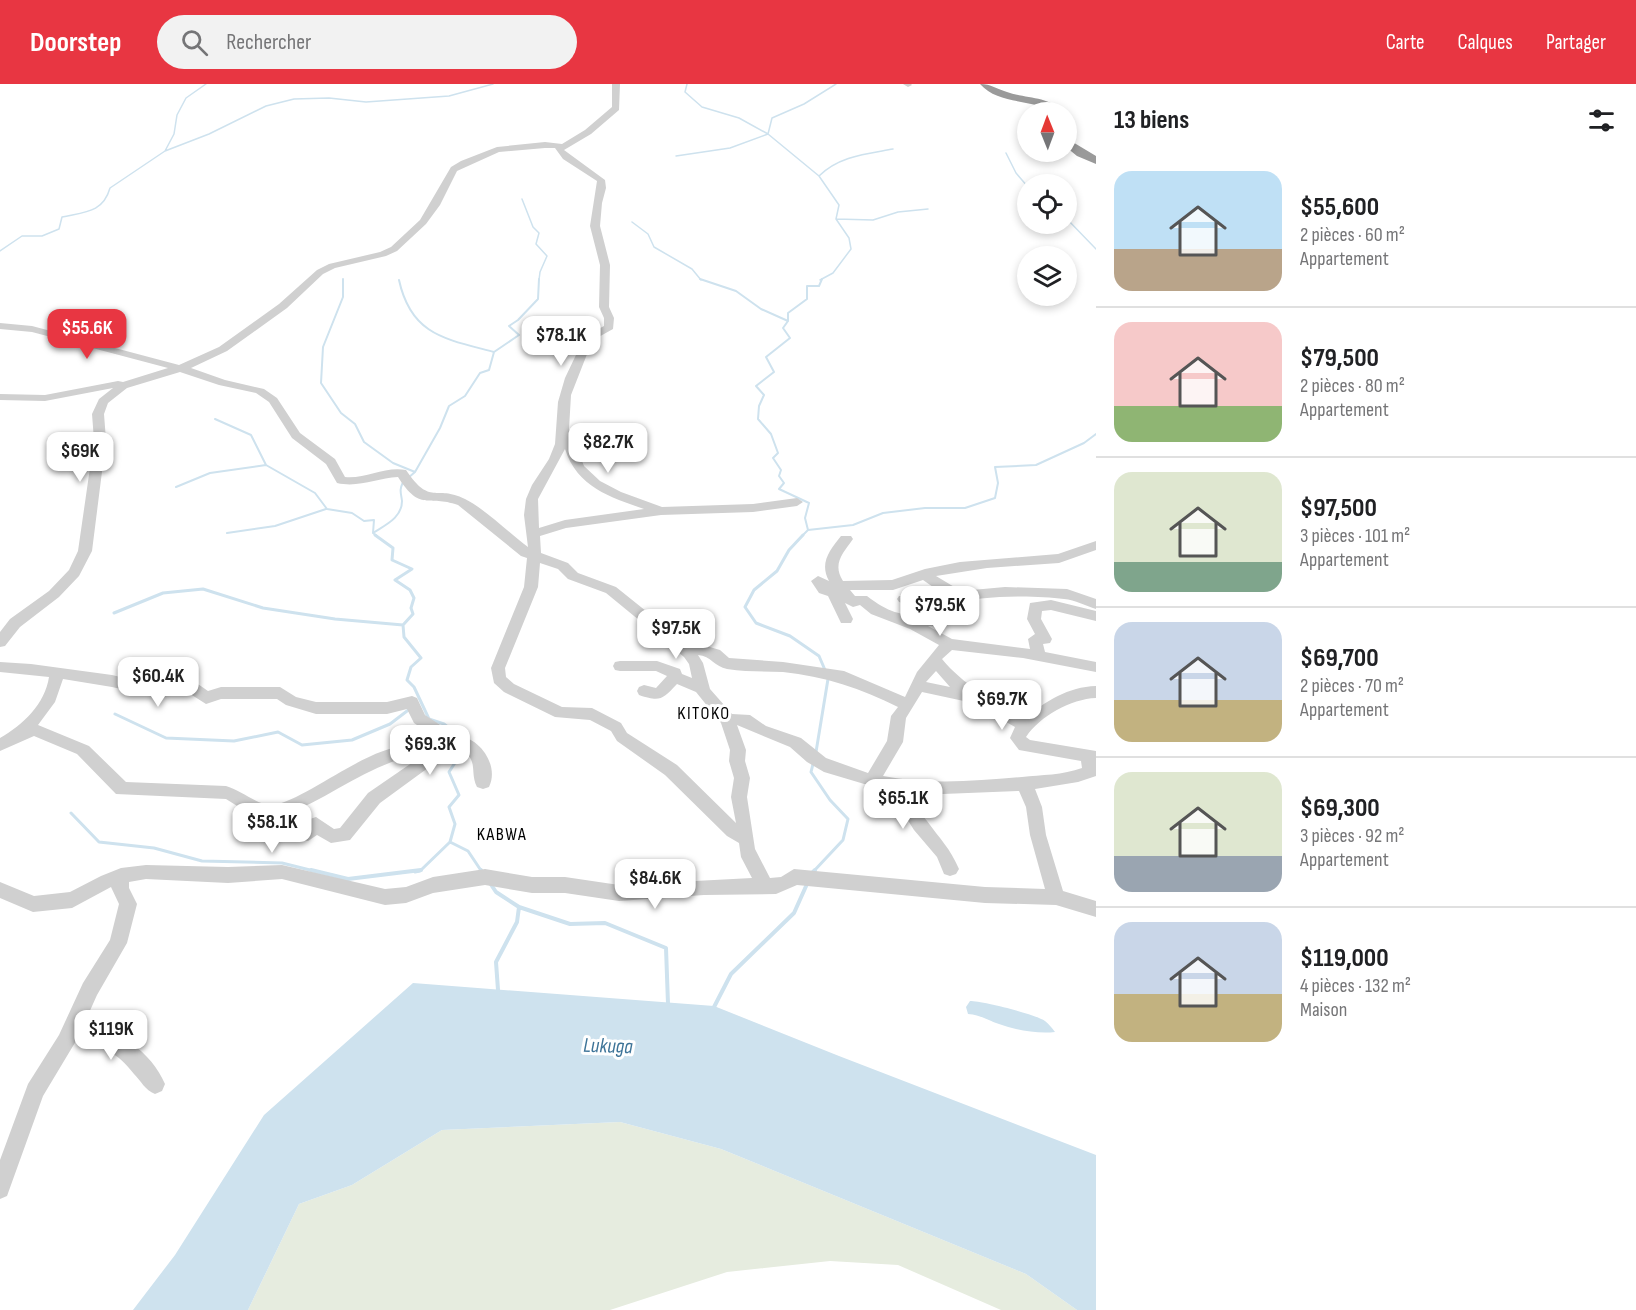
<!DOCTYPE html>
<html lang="fr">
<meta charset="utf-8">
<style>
:root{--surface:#fff;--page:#f2f2f2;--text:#202124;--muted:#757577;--line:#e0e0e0;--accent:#e83642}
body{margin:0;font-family:"Sofia Sans Condensed",sans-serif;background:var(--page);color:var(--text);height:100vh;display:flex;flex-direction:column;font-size:22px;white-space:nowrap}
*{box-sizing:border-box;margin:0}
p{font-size:20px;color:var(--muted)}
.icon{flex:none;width:33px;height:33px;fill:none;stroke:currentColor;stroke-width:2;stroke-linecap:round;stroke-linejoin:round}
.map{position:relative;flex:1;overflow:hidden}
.details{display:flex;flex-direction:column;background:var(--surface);width:540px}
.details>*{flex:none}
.needle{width:39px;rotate:359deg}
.buttons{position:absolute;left:1017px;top:18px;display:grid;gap:12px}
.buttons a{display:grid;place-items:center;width:60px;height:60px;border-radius:50%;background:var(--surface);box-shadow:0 3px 9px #0003;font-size:30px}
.price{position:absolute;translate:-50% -51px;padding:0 14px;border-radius:12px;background:#fff;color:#222;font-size:20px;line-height:39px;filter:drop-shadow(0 2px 3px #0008)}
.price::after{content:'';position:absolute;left:50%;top:36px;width:18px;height:14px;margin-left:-9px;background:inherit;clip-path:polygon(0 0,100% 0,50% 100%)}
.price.current{background:var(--accent);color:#fff}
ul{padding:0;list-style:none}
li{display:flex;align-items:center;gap:18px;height:150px;padding:0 18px}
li+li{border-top:2px solid var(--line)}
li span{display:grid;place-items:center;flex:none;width:168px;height:120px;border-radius:18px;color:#555}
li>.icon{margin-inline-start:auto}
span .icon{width:72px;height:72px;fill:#fffc;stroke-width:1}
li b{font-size:26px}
h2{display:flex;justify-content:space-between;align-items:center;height:72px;padding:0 18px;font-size:26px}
header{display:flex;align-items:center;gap:36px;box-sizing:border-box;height:84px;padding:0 30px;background:var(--accent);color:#fff}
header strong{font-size:28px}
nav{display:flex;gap:33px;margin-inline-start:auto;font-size:21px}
.search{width:420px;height:54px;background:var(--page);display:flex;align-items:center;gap:15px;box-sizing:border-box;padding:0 21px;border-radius:33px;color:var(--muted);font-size:22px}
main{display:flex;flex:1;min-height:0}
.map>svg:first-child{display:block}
</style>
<header>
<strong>Doorstep</strong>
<div class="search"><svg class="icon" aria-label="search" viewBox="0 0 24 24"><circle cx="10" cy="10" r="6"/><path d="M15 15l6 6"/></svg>Rechercher</div>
<nav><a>Carte</a><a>Calques</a><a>Partager</a></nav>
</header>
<main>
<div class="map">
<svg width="1096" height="1226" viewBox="0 0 1096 1226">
<rect width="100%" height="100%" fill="#fff"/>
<path fill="#e6ecdf" d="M620,1038L721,1065L1026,1190L1077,1226H1001L898,1181L830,1177L727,1188L610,1226H248L299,1120L352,1101L442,1046Z"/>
<path fill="#cee2ee" d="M413,899L714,922L839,972L1096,1071V1226H1077L1026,1190L721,1065L620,1038L442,1046L352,1101L299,1120L248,1226H133L175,1171L264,1031Z
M970,917C982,917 1035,930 1045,937C1049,940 1052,944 1055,948C1037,950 1016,946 999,940C987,936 981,931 968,930L966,923Z"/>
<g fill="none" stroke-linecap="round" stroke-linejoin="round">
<path stroke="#cee2ee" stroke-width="1.5" d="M687,0L685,8L702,23L739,34L768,50L819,92L839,121L836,135L849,154L851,165L833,189L820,196
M165,67L174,50L177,31L186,14L206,0
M1006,69L1016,89L1028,103
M676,72L730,64L768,50L772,34L804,20L836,0
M819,92C839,72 866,70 893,65
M522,115L533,143L539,149L536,160L547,172L540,188L539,196
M1066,134L1096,165
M836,135L873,136L898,128L928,125
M632,138L648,150L654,163L692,185L701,196
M0,167L22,152H42L59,145L62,133C84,128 103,129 110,104L165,67L209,50L266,22L294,15L329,14L366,18L449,12L493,0"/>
<path stroke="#cee2ee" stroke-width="2" d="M343,195V213L323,263L321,299L341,329L355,340L364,358L393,379L415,388
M700,195L736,207L761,225L788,237
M399,196C411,251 445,255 494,268
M215,335L251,351L266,381L315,409L327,425L352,429L364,437L374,436L373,449
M408,394L415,388L440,344L449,322L465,312L480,289L489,286L494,268L519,251L509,242L518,236L538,215L539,195
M176,403L210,389L266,381
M808,446L853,441L883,429L925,424H965L995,414L998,399L995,383L1036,381L1084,359L1096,350
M227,449L275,442L326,425
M377,452L373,449C385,441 402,434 402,417C401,408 399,407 403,398
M802,452L808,446L805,434L809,419L779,405L784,399L779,392L781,386L773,374L778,369L771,350L758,335L759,322L764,311L756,302L774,288L766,273L790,254L783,244L788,237V229L807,215V202H819L822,195"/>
<path stroke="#cee2ee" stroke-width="3" d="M375,451L393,464L392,476L412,485L395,496L410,506L414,514L411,524L413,530L403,541L404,553L421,574L411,583L407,596L414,603L429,635L444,640L454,648V653
M803,451L789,466L777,487L754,506L745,523L756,539L790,552L819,572L825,586
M114,529L163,509L203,505L263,524L335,535L403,541
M115,630L166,654L234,657L278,648L302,661L352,656L390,640L411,624
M455,663L460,671L449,688L459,711L449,723L455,740L450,758L468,767L482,788
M816,668L828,595
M813,680L811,688L830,716L848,735L843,756L813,788
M71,729L99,758L154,764L202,777L282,779L318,788
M415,788L420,787L450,758"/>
<path stroke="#cee2ee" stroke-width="4" d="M311,786L348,795L421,786
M481,786L483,789
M812,789L815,786
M490,799L496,808L519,823L517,838L496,878L498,906
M519,823L570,840L605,839L666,864L668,920
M713,925L731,890L794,829L807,800"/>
<path fill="#d0d0d0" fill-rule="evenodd" d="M612,0H620L619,26L591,50L564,66L605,96L606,104L602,119L600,142L610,181L609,223L614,234L613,245L595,255L591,260L571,311L569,345L584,382L600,397L621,408L662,423L753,420L797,414L803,418L797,422L753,428L661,431L566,444L540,452L541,469L568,479L578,489L616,503L687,560L703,561L720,566L729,574L783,578L844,587L905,613L917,588L939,561L910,545L871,530L860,521L853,523L845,519L853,535L851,539H841L828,512L819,509L811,497L818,492L829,497C819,479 830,466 841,452H851L853,455C843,469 832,480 843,497L892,496L925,485L960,478L1058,470L1096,457V466L1059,479L987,484L936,492L961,507L1005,503L1067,505L1096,515V525C1086,522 1075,516 1064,515C1033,511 979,511 950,521L957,529L950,540L928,542L952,555L1030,565L1028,555L1035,550L1027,535L1030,519L1051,516L1096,527V537L1051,526L1042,527L1041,535L1052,555L1050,559L1043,560L1045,568L1096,578V588L1023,574L952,566L942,575C965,603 995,617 1025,634C1046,617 1068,603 1096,602V614C1071,615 1040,632 1026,653L1030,656L1096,667V692L1078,698L1035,705L1042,723L1046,751L1063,807L1096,817V833L1056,821L985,819L797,801L776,810L704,811L619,817L565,809H532L485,801L433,809L406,819L385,821L282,795L228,799L146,795L129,798V804L137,820L127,859L97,911L84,940C118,946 151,967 165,1000L162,1007L155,1010C145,1006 141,997 134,990C118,969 102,961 76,957L43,1012L7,1112L0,1115V1076L28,1000L59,951L83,899L110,856L119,820L111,803L72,824L33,828L0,814V798L34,812L70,808L101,792L121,784L146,781L228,783L282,781L385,805L406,803L433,793L485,785L532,793H565L619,801L752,794L741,773L739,759L727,752L665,691L617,657L611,647L590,636L555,633L504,608L494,599L491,584L524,503L527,474L521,472L458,421C427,410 421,429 398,393C377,394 359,404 337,399L326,380L292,354L269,318L256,309L219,301L180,288L127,304L108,319L104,330L106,356L92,467L79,492L59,513L20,543L5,562L0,563V548L10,535L49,507L69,486L78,467L94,356L92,330L99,315L113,304L45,317L0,316V310L45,311L118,297L123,298L168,284L32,248L0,245V239L32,242L179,281L219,263L279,220L317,186L329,180L380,168L391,163L420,136L451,83L461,77L497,63L545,58L562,60L585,46L612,23ZM545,64H555L563,75L597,97L590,142L600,181L599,223L604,234V242L585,252L565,294L558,318L555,360L549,375L532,401L526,415L524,431L528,463C510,450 484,424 465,415C435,400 431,423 406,386C385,382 366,395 345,393L335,375L300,349L277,314L264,305L225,296L191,284L227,267L287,224L323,190L335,184L386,172L397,167L426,140L440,121L457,87L499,68ZM565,365C577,403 610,413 644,425L565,436L539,444L538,415ZM540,479L558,485L568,495L606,509L684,573L689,580L692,594L682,590L680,585L657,577H620L615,578L613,582L615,586L620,587H656L667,592L656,604L644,601L639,603L637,607L639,611C660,618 662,616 677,600L696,608L721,639L730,666L729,677L734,694L731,713L736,739L677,681L627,649L621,639L592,624L562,623L514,600L506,593L505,584L538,503ZM923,496L946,512L940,514L920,508L913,512H899L897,515L899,518L916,523L923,519L936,523L941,531C908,532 894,533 867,512H855L850,506H893ZM698,571C711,572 715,583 727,585C746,588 764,587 783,588C824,592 862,605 898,623L891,632L887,657L868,689L826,674L801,654L766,642L750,631L732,630L710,605L703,579ZM936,587L950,603L926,598ZM922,608L973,619L1015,643L1010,654L1019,666L1081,677L1082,684C1063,691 1041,691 1022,693C976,697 929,701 883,692L903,658L906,634ZM737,641L790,663L807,678L824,688L871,702L902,727L914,746L937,773L944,790L950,792L956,790L959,785C950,764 940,755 927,737C918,726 913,717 902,708L943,710L1019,707L1026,723L1030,751L1045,805L985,803L794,785L781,793L770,794L755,765L747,713L750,694L745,677L746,666Z
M903,0H911L912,1L908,3Z
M0,578L31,580L112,591L158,602L174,596L185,594L195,598L208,607L221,603H280L296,613L316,618H387L412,612L417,614L425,631L451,648L454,652C478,650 500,681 489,703L483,705L477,703C469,687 480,676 459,664L450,665L440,678L432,681L380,719L350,756L331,759L317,751L308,757L285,751L268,735L250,730L226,715L116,710L77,670L34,652L0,667V654C23,641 45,620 49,593L0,588ZM63,595L112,603L160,614L176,606H184L206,620L221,615H277L286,621L316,630H387L407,625L414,639L438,655L429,669C392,639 313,715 273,721C260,723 241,706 226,702L126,698L89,662L38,641L55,618ZM404,674L416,676L368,709L340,744L334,745L316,733L310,735L304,742L293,739L284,731C326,716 361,686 404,674Z"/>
<path fill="#9a9a9a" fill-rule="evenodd" d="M980,0C991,0 997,5 1007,8C1026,15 1049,12 1063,28C1052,29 1047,24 1036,21C1016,16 994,16 980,0Z
M1066,54L1096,72V80L1077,72L1066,63Z"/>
</g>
<g text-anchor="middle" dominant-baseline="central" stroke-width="6" stroke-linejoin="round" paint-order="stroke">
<g font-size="18" letter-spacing="1.5" fill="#000" stroke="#fff">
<text x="704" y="629">KITOKO</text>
<text x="502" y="750">KABWA</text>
</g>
<g font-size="21" font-style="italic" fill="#3e7498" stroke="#fff">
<text transform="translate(608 962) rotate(2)">Lukuga</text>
</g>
</g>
</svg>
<div class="buttons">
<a><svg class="needle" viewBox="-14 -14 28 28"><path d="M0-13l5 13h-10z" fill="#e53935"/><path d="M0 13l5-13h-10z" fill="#757577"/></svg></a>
<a><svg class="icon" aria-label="locate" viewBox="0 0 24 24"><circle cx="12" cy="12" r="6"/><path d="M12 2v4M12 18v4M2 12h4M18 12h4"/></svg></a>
<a><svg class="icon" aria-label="layers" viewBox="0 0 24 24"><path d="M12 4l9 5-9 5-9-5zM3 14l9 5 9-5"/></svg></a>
</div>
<b class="price current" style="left:87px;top:276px">$55.6K</b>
<b class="price" style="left:561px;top:283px">$78.1K</b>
<b class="price" style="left:608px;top:390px">$82.7K</b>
<b class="price" style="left:80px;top:399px">$69K</b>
<b class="price" style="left:940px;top:553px">$79.5K</b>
<b class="price" style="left:676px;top:576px">$97.5K</b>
<b class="price" style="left:158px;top:624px">$60.4K</b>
<b class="price" style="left:1002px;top:647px">$69.7K</b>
<b class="price" style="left:430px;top:692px">$69.3K</b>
<b class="price" style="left:903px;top:746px">$65.1K</b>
<b class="price" style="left:272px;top:770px">$58.1K</b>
<b class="price" style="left:655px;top:826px">$84.6K</b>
<b class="price" style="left:111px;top:977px">$119K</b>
</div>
<section class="details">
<h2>13 biens<svg class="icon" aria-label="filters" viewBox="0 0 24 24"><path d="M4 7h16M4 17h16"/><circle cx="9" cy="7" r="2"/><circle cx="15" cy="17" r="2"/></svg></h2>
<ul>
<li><span style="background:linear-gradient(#bfe0f5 65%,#b9a48a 0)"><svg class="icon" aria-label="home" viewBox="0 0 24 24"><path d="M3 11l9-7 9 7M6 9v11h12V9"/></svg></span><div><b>$55,600</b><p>2 pièces · 60 m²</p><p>Appartement</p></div></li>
<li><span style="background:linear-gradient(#f6c9c9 70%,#8fb573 0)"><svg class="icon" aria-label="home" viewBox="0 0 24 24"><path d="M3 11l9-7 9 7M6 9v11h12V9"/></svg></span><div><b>$79,500</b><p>2 pièces · 80 m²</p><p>Appartement</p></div></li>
<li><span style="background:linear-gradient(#dfe7d0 75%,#7fa58c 0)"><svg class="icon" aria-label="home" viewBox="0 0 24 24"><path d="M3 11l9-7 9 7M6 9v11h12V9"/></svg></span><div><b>$97,500</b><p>3 pièces · 101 m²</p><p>Appartement</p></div></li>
<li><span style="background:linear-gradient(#c9d6e8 65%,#c2b280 0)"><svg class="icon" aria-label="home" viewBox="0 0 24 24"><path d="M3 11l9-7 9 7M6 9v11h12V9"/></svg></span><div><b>$69,700</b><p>2 pièces · 70 m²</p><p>Appartement</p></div></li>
<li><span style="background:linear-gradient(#dfe7d0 70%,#9aa5b1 0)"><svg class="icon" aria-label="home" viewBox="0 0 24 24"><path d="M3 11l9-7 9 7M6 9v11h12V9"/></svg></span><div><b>$69,300</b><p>3 pièces · 92 m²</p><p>Appartement</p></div></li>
<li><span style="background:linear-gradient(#c9d6e8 60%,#c2b280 0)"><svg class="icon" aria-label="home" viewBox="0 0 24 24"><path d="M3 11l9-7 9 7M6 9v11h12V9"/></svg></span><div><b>$119,000</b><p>4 pièces · 132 m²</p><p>Maison</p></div></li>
</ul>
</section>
</main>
